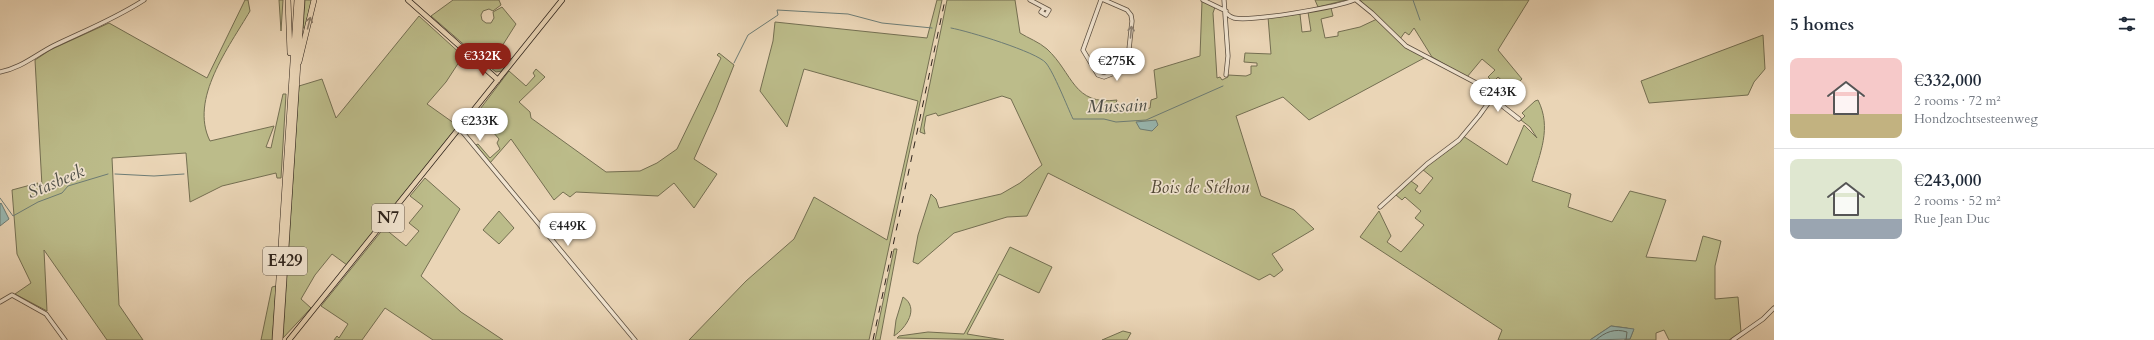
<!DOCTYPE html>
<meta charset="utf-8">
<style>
:root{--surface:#fff;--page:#f6f6f7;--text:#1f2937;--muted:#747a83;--line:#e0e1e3;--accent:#8f2418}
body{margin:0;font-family:Cardo,serif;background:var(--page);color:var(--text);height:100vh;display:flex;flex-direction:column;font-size:15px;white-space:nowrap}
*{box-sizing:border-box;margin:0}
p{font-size:13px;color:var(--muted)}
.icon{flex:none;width:22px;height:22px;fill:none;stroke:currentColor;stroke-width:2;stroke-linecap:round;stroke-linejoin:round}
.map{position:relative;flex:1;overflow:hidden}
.panel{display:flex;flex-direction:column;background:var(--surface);width:380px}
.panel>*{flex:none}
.price{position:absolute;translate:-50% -34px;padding:0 9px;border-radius:14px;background:#fff;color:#222;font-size:13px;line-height:26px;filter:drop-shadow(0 1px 2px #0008)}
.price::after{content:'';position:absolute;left:50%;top:24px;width:12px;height:9px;margin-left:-6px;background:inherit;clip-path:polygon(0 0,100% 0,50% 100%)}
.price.active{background:var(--accent);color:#fff}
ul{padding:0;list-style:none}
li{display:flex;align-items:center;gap:12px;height:100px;padding:0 16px}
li+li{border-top:1px solid var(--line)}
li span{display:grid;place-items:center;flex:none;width:112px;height:80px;border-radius:8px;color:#555}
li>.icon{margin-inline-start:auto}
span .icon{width:48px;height:48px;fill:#fffc;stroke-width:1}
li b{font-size:17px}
h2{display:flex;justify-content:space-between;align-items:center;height:48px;padding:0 16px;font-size:17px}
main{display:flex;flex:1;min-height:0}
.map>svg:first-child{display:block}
</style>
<main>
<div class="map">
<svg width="1774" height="340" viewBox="0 0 1774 340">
<rect width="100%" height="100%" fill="#ead5b6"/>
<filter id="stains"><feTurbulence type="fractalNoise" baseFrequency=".005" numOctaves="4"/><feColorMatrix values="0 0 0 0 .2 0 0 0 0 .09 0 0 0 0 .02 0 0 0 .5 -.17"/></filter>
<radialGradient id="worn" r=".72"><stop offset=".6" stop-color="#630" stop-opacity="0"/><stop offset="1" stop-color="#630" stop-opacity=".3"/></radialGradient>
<path fill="#bcbc8a" stroke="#746f52" d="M245,0H248L250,11C229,47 189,99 210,141L274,126L266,147L271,148L283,94H286L281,178H277L276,173L222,186L190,202L186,153L112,158L119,305L143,340H107L44,250L47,311L15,294L31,283L17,254L12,190L38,183V187L42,186L35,60L50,50L109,23L207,78Z
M279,0H283L281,31Z
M305,0H312L305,28H303Z
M453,0H499L501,5L493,11L489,9L483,11L481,15L482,20L486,23H491L494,18L493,12L502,7L516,24L499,51L511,59L502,71L496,72L491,68L431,16Z
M937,0H942L869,340H689L746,281L794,239L814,197L887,240L918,101L804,69L787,127L760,91L773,41L775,22L927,38Z
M947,0H1015L1020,33C1028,38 1039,42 1047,49C1073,73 1073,106 1117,100L1114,109L1140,106L1142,110L1150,108L1151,100L1157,98L1154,70L1200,56L1202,1L1215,7L1213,13L1217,78L1220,77L1222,80L1228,77V75L1246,76L1251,74V66H1257V63L1244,62L1245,53L1271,54L1268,17L1300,14L1302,32L1311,31L1308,12L1331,8L1333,16L1321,19L1325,38L1338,36V32L1360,27L1377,19L1402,45L1426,57L1309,120L1283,97L1236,116L1261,196L1294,210L1314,229L1272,254L1283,270L1274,277L1270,274L1259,280L1048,173L1027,216L1007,217L954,233L918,264L913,262L918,235L931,194L936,199L939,208L1001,194L1020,183L1042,165L1011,99L1002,96L938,116L936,113L926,116L924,128L925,134L920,132Z
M1315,0H1346L1318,7Z
M1360,0H1529L1498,50L1522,79L1510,91L1505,88L1507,85L1498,77L1493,82L1488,77L1495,70L1482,59L1467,77L1432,57L1414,28L1409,35L1405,32L1400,39Z
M419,16L463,56L446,82L427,104L458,126L347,265L332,254L315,275L301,299L311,308L283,338L299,86L322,79L336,118Z
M1763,35L1765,69L1754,82L1748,95L1649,103L1641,81Z
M719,53L734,65L716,110L694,159L717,174L694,208L674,183L658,196L576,192L570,197L563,192L554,200L511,139L490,163L476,145L478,144L490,158L500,149L497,143L499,139L486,124L474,117L509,71L526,86L535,76L533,73L536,69L545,77L519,102L530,112L531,118L606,172L640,171L657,163L677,149L721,58L717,55Z
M1538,100C1552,128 1540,153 1532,181L1571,194L1568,207L1612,222L1630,191L1666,200L1646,257L1696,261L1703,236L1721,241L1715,266V299L1738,297L1741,332L1729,340H1669L1664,330L1656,333V340H1624L1630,339L1633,331L1627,328L1611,326L1590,340H1498L1502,330L1360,237L1379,211L1391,236L1387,242L1401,252L1424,225L1415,218L1421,211L1405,197L1402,200L1396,195L1411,181L1418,186L1415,190L1420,194L1433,178L1422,169L1453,147L1463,136L1507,165L1524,125L1537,138L1530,127L1521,120L1525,116L1522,113L1535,101Z
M425,178L460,209L421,276L461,312L503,340H433L385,308L362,340H334L337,336L339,338L348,324L321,306L384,228L406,246L419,231L409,223L423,206L410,196Z
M499,211L514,228L499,244L483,230Z
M1010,247L1052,267L1039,293L999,274L967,334L1004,340L897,338L899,336L928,332L964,334Z
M894,249H897L880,340H875Z
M276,286L272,340H261L272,287Z
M903,297C920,308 906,328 894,336L896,320Z
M1123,331L1131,333L1127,340H1102Z"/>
<path fill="#98b8b2" stroke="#6d7c75" d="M1156,120L1158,125L1152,131L1140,129L1136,122Z
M1,203L9,219L0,226V204Z
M1611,326L1634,329L1630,339L1590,340Z"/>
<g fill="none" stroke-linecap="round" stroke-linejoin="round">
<path stroke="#626d66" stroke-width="1" d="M1596,340C1605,332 1615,328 1627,332L1626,340"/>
<path stroke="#6d7c75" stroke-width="1" d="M1413,0L1420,20
M951,28C968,31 1037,52 1046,63C1054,73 1067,106 1073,119H1104L1116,122L1146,120L1223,86
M734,63L748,35L778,15L777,10L848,14L882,23L932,28
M115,174L154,176L184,174
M0,198L13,216L38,202L62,193L68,186L108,174"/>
<g stroke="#5c4f41" stroke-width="5">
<path id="minor" d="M1030,0L1049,10L1046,15L1041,12L1044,8
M1101,0L1083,50L1098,75L1104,77L1127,68L1132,21L1131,15L1127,10L1104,0
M1203,0L1226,11
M1224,0L1228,56L1226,75
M1356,0L1372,13L1406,46L1482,86L1491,97L1519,119
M1226,13C1228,15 1230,17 1234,18C1250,22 1338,7 1354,0
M0,72C21,68 34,56 53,46C84,31 115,19 144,0
M460,129L635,340
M1380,207L1427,164L1459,140L1479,116L1489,102L1490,96
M0,302L12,295L46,314L65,340
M1733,340L1763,319L1774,308"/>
</g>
<g stroke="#2d221a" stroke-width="6">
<path id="major" d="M408,0L498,80
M289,340L562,0"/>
</g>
<g stroke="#2d221a" stroke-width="6">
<path id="highway" d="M288,0L290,53
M299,62L314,0
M275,340L297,0
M280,340L302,0"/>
</g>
<use href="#minor" stroke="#f1e4d0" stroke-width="3.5"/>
<use href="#major" stroke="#ead5b6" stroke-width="4.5"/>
<use href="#highway" stroke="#ead5b6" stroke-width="5"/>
<path stroke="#2d221a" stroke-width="1" stroke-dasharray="7 7" stroke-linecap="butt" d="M873,340L945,0"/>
</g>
<defs><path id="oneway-shaft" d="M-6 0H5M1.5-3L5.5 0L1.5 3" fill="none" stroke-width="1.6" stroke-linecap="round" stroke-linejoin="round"/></defs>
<use stroke="#8c7c68" href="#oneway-shaft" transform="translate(309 23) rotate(-76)"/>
<use stroke="#8f8375" href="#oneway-shaft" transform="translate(1131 32) rotate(-85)"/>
<g text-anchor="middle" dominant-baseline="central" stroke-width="3.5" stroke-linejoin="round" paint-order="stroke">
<g fill="#f1e4d0" stroke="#685c51" stroke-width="1">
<rect x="372" y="204" width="32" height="28" rx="3"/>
<rect x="263" y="247" width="44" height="28" rx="3"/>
</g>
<g font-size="16" font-weight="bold" fill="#2d221a">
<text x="388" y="218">N7</text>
<text x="285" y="261">E429</text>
</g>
<g font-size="17" font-style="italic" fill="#514836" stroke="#f1e4d0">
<text x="1200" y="187">Bois de Stéhou</text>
</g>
<g font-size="18" font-style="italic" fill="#4d4f48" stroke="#f1e4d0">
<text transform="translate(1117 106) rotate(-2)">Mussain</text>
<text transform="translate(56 182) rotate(-23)">Stasbeek</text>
</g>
</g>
<rect width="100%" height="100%" filter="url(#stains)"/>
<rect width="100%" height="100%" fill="url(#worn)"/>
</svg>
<b class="price active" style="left:483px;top:77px">€332K</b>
<b class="price" style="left:1117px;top:82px">€275K</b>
<b class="price" style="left:1498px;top:113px">€243K</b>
<b class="price" style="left:480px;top:142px">€233K</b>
<b class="price" style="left:568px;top:247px">€449K</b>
</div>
<section class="panel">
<h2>5 homes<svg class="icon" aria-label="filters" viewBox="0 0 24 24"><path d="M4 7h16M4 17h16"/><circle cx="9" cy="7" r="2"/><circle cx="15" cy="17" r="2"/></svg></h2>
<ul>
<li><span style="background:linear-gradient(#f6c9c9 70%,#c2b280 0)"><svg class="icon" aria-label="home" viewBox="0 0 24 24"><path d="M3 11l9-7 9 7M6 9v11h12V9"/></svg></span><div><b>€332,000</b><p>2 rooms · 72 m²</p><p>Hondzochtsesteenweg</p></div></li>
<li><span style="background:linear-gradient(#dfe7d0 75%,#9aa5b1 0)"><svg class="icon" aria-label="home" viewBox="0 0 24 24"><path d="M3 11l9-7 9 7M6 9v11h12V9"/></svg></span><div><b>€243,000</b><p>2 rooms · 52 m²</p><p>Rue Jean Duc</p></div></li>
</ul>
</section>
</main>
